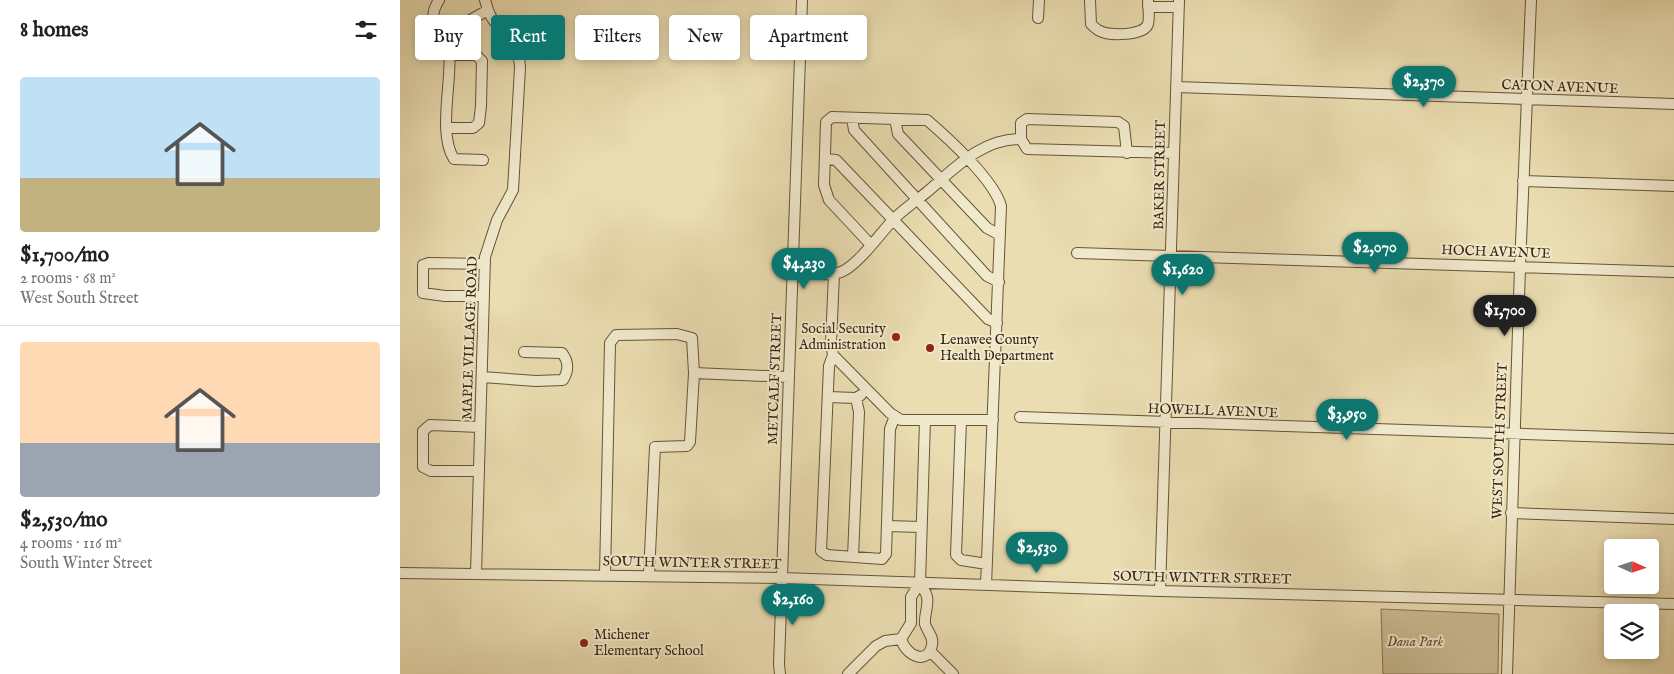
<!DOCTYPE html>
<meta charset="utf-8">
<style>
:root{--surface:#fff;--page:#f6f6f6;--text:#202124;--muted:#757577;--line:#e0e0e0;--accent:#0f766e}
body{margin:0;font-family:"IM FELL English",serif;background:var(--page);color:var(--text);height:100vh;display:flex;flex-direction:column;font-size:19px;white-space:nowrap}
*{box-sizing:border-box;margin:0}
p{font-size:16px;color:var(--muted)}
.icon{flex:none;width:28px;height:28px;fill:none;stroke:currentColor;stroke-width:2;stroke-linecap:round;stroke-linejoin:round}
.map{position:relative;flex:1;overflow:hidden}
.drawer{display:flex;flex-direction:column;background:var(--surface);width:400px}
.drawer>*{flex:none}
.top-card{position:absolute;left:15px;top:15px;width:475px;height:45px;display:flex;gap:10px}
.needle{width:32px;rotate:93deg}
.tools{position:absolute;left:1204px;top:539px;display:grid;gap:10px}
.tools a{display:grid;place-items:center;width:55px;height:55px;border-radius:5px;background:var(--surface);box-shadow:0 2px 8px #0003;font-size:25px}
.price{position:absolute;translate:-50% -42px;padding:0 11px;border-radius:18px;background:var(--accent);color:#fff;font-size:16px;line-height:32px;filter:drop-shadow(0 1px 2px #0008)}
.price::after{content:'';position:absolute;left:50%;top:30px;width:15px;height:11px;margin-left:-8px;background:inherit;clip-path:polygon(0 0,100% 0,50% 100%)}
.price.selected{background:#222;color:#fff}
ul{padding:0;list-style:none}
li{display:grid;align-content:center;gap:10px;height:265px;padding:0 20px}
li+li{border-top:1px solid var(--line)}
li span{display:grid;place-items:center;height:155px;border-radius:5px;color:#555}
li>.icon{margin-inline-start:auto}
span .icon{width:90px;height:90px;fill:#fffc;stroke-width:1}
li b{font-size:21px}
h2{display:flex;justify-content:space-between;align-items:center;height:60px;padding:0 20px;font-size:21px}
.tag{padding:0 18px;border-radius:5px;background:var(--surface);box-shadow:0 2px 8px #0003;font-size:18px;line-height:45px}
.tag.selected{background:var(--accent);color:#fff}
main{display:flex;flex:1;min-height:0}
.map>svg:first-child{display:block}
</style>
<main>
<section class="drawer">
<h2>8 homes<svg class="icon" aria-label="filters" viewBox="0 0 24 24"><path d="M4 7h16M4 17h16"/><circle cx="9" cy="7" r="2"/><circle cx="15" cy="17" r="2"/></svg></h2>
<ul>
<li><span style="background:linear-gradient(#bfe0f5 65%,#c2b280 0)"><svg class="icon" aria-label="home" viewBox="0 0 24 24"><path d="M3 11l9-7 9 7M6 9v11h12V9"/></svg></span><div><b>$1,700/mo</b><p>2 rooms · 68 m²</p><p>West South Street</p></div></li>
<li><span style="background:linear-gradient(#ffd9b3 65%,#9aa5b1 0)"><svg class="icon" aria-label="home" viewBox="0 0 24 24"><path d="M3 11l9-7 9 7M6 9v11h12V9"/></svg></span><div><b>$2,530/mo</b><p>4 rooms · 116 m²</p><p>South Winter Street</p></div></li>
</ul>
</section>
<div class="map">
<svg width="1274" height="674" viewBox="0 0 1274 674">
<rect width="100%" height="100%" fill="#eaddb1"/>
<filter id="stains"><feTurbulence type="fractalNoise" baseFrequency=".004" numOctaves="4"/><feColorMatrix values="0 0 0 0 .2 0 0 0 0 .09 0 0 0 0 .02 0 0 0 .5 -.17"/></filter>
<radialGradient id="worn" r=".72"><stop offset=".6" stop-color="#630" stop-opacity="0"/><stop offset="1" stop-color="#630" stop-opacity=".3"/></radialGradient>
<path fill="#ccbe96" stroke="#827254" d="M981,609L1099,614L1098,674H983Z"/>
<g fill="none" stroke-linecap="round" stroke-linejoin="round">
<g stroke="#65543a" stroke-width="12">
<path id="minor" d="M39,0C23,25 46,27 49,48C53,79 37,133 54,159L83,160
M690,0L691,24C694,27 697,30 700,31C709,36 744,36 748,24C750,17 748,7 748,0
M748,7H779
M638,18L639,0
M46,40L72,19L88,10
M776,87L1274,104
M452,118L454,130L587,276L599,282
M495,119L498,134L587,228L600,235
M47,128H73L79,123L81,106L82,61L76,55H50
M621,139V123L627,119L718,122L724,126L727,153
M425,159L436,160L588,319L597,323
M1123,181L1274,186
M471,245L429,200L424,185L426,122L432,117L527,120C548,138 594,180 601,206L586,585
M677,253L1274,272
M392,271C408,272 427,277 441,272C457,266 480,234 492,221C502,210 516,201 527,192C555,168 581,139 621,139L627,149L774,153
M434,274L431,343L433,355L490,413L501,420H593
M84,296H45L23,293V265L29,263L85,264
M433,355L429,366L421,551L427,555L482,559L486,554L490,429L495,416
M82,377L136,381L163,380C169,370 169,362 162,353L124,352
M428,397L456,398L461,395
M620,417L1274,439
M561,420L556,555L561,560L587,564
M79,471H31L23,467V431L30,425L80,427
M1111,513L1274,519
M487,526L521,527
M453,557L459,412L456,398
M0,573L382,578L760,591L1274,604
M76,574L85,257L97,220L113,190L120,68C119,42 105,38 92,18C88,13 87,6 85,0
M205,575L210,343L216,335L277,334L292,338L294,373
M249,575L255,447L287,446L290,442L294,373L389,377
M520,583L511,597V623L501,639C506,656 528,666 532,645C534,637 527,631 525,624C524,615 529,605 527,597C526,592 522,587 520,583L525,420
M760,591L779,0
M530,651L553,674
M380,674L379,664L402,0
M448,674L476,646L485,641L501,639
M1107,674L1120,267L1131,0"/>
</g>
<use href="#minor" stroke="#f1e9cc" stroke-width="10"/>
</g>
<g fill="#8f2418" stroke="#f1e9cc" stroke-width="2">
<circle cx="496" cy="337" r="5"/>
<circle cx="530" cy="348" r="5"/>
<circle cx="184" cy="643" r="5"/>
</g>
<g text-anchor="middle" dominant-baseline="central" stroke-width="4" stroke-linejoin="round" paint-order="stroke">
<g font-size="14" fill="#392612" stroke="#f1e9cc">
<text transform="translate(1160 87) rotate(2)">CATON AVENUE</text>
<text transform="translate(760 175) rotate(-89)">BAKER STREET</text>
<text transform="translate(1096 252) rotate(2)">HOCH AVENUE</text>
<text transform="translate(70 338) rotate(-88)">MAPLE VILLAGE ROAD</text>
<text transform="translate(375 379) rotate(-88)">METCALF STREET</text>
<text transform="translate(813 411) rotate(2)">HOWELL AVENUE</text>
<text transform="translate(1100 441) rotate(-88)">WEST SOUTH STREET</text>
<text transform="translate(292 563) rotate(1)">SOUTH WINTER STREET</text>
<text transform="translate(802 578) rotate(1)">SOUTH WINTER STREET</text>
</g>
<g font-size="14" fill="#392612" stroke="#f1e9cc" text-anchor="start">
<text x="486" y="329" text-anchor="end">Social Security<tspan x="486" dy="16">Administration</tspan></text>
<text x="540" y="340">Lenawee County<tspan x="540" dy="16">Health Department</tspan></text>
<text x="194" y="635">Michener<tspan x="194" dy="16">Elementary School</tspan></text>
</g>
<g font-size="14" font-style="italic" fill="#5e4c33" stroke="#f1e9cc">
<text x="1015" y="642">Dana Park</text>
</g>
</g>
<rect width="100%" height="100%" filter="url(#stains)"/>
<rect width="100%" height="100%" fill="url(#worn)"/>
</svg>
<div class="tools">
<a><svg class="needle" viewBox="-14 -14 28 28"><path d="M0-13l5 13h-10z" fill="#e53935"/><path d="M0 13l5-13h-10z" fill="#757577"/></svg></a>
<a><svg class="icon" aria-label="layers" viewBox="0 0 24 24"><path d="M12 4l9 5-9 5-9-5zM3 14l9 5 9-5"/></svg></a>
</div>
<b class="price" style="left:1024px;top:108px">$2,370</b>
<b class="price" style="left:975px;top:274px">$2,070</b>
<b class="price" style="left:404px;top:290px">$4,230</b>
<b class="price" style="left:783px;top:296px">$1,620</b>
<b class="price selected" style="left:1105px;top:337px">$1,700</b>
<b class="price" style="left:947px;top:441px">$3,950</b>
<b class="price" style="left:637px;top:574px">$2,530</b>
<b class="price" style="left:393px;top:626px">$2,160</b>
<div class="top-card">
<a class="tag">Buy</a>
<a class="tag selected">Rent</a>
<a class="tag">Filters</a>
<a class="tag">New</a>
<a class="tag">Apartment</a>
</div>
</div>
</main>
